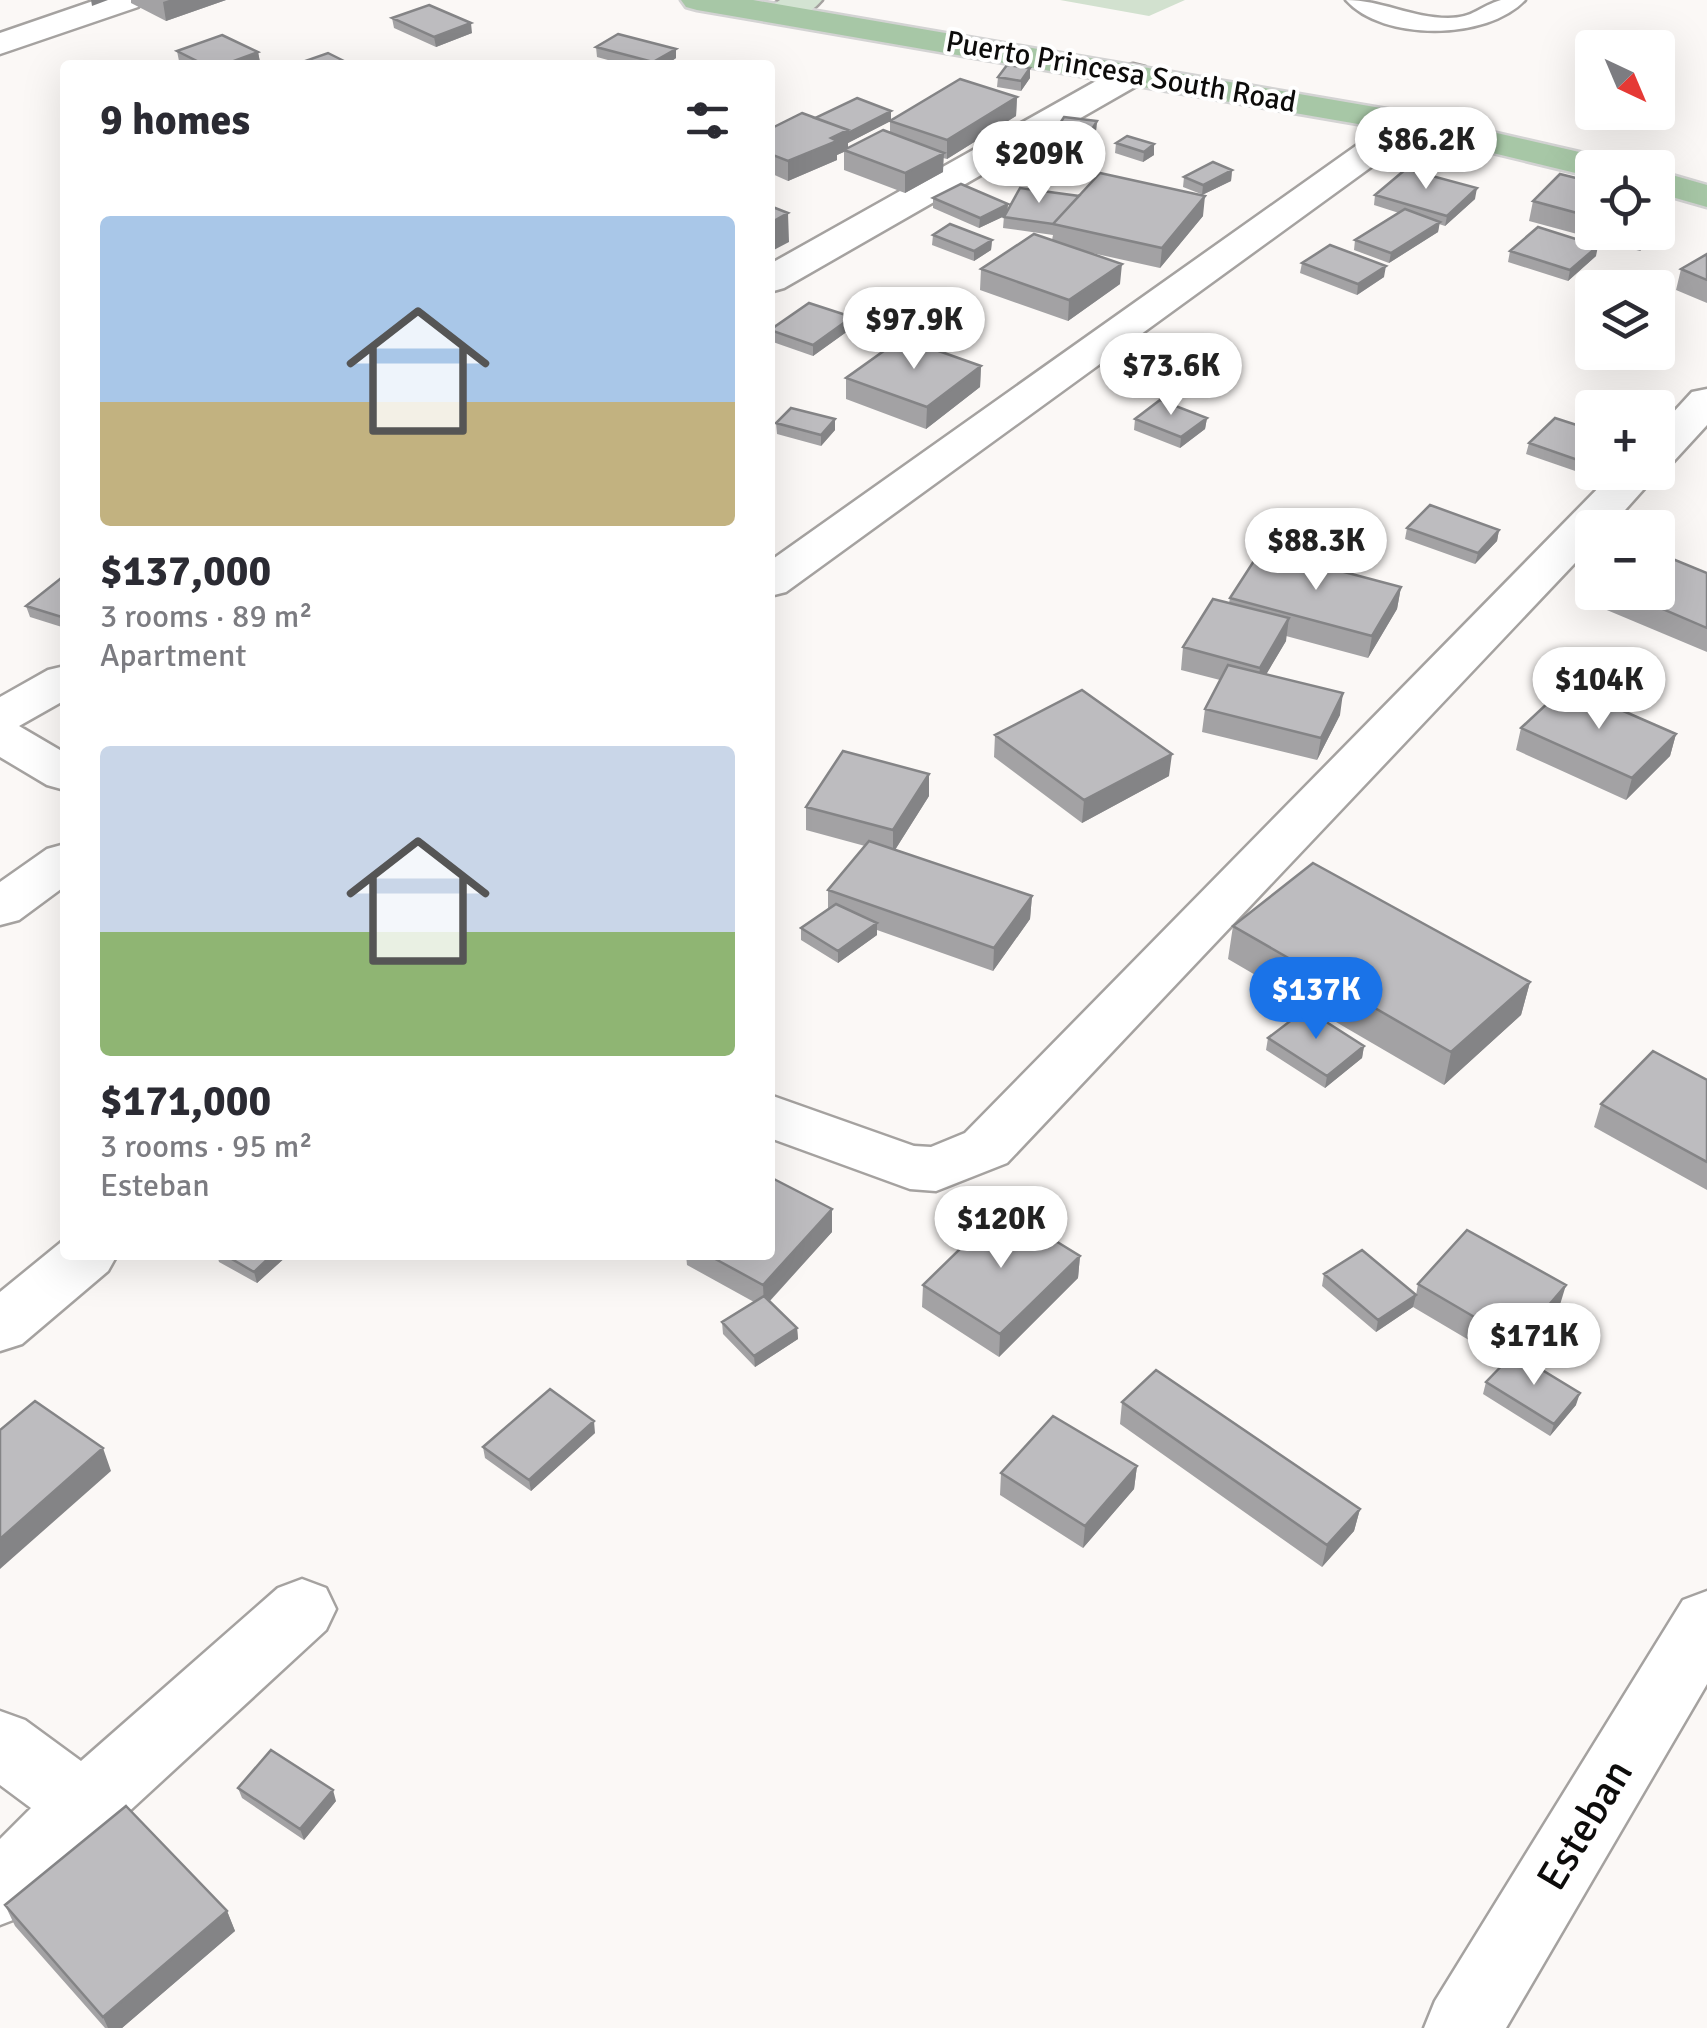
<!DOCTYPE html>
<meta charset="utf-8">
<style>
:root{--surface:#fff;--page:#f7f7f7;--text:#2b2b33;--muted:#7c7c81;--accent:#1a73e8}
body{margin:0;font-family:Signika,sans-serif;background:var(--page);color:var(--text);height:100vh;display:flex;flex-direction:column;font-size:38px;white-space:nowrap}
*{box-sizing:border-box;margin:0}
p{font-size:32px;color:var(--muted)}
.icon{flex:none;width:55px;height:55px;fill:none;stroke:currentColor;stroke-width:2;stroke-linecap:round;stroke-linejoin:round}
.map{position:relative;flex:1;overflow:hidden}
.side{position:absolute;left:60px;top:60px;width:715px;height:1200px;display:flex;flex-direction:column;background:var(--surface);border-radius:10px;box-shadow:0 10px 40px #0002}
.side>*{flex:none}
.needle{width:65px;rotate:136deg}
.tools{position:absolute;left:1575px;top:30px;display:grid;gap:20px}
.tools a{display:grid;place-items:center;width:100px;height:100px;border-radius:10px;background:var(--surface);box-shadow:0 10px 40px #0002;font-size:50px}
.price{position:absolute;translate:-50% -85px;padding:0 22px;border-radius:35px;background:#fff;color:#222;font-size:32px;line-height:65px;filter:drop-shadow(0 2px 5px #0008)}
.price::after{content:'';position:absolute;left:50%;top:60px;width:30px;height:22px;margin-left:-15px;background:inherit;clip-path:polygon(0 0,100% 0,50% 100%)}
.price.active{background:var(--accent);color:#fff}
ul{padding:0;list-style:none}
li{display:grid;align-content:center;gap:20px;height:530px;padding:0 40px}
li span{display:grid;place-items:center;height:310px;border-radius:10px;color:#555}
li>.icon{margin-inline-start:auto}
span .icon{width:180px;height:180px;fill:#fffc;stroke-width:1}
li b{font-size:42px}
h2{display:flex;justify-content:space-between;align-items:center;height:120px;padding:0 40px;font-size:42px}
.map>svg:first-child{display:block}
</style>
<div class="map">
<svg width="1707" height="2028" viewBox="0 0 1707 2028">
<rect width="100%" height="100%" fill="#fbf8f6"/>
<path fill="#d2e1cf" d="M1060,0H1185L1149,16Z"/>
<g fill="none" stroke-linecap="round" stroke-linejoin="round">
<g stroke="#a5a2a0" stroke-width="5">
<path id="lane" d="M1346,0C1381,0 1412,18 1448,18C1474,18 1480,6 1501,0C1508,0 1518,0 1525,0C1488,40 1383,42 1346,0Z"/>
</g>
<g stroke="#a5a2a0" stroke-width="5">
<path id="street" d="M96,0H143L138,7L0,54V33Z
M1133,64L1145,67L1150,74L1145,81L784,288L770,292V264L1121,67Z
M1410,113L1422,116L1427,123L1422,130L786,592L770,596V561L1398,116Z
M1707,389V425L1673,462L1658,466V429L1692,392Z
M1658,469L1659,472L1609,528H1592V545L1007,1163L936,1191L910,1189L770,1138V1095L914,1146L931,1147L965,1133L1614,472H1658Z
M65,666V700L19,726L65,753V790L47,785L0,757V697L48,670Z
M65,844V886L19,920L0,925V882L47,849Z
M65,1239V1255H117L108,1271L22,1344L0,1351V1292Z
M302,1579L326,1588L336,1609L326,1630L110,1829L26,1915L0,1925V1839L31,1808L0,1785V1711L25,1720L81,1761L278,1588Z
M1707,1591V1684L1506,2028H1424L1435,2001L1683,1600Z"/>
</g>
<g stroke="#a5a2a0" stroke-width="5">
<path id="secondary" d="M780,0H822C810,15 784,26 766,21L761,14Z"/>
</g>
<g stroke="#d3d3d3" stroke-width="5">
<path id="primary" d="M681,0H753L1410,113L1614,160L1619,168H1592V177L1410,133L697,10L686,7Z
M1658,171L1707,185V207L1658,193Z"/>
</g>
<use href="#lane" fill="#fff" fill-rule="evenodd"/>
<use href="#street" fill="#fff" fill-rule="evenodd"/>
<use href="#secondary" fill="#d3e3d2" fill-rule="evenodd"/>
<use href="#primary" fill="#a7c7a6" fill-rule="evenodd"/>
</g>
<path fill="#a3a2a4" fill-rule="evenodd" d="M131,0H226L166,21L131,3Z
M392,18L472,33L436,47L394,28Z
M596,47L676,49V58L666,65H626L597,57Z
M177,51L258,52L260,62L251,65H187L179,61Z
M998,77L1030,78L1021,91L997,87Z
M1017,97L1016,116L947,159L943,158V172L905,193L844,170V152L837,155V160L788,181L770,173V129L815,118L891,120ZM890,121V132L848,148V143Z
M1097,121L1096,131L1089,143L1056,138L1057,128Z
M1116,143L1154,144V155L1143,162L1115,153Z
M1019,156L1072,166L1055,178L1019,167Z
M1232,170L1231,181L1202,195L1203,216L1160,268L1092,253L1120,284L1068,321L980,290L981,269L1052,240L1053,235L1003,228L1004,216L979,228L933,208V198L1008,204L1007,211L1079,196L1201,194L1183,187L1184,177Z
M1592,182V232H1657L1640,251L1529,221L1533,201Z
M1375,195L1475,199L1445,226L1439,224L1438,232L1389,263L1354,250L1355,240L1399,213L1374,205Z
M933,235L992,240L991,250L974,261L932,245Z
M1510,251L1596,256L1568,281L1508,262Z
M1707,254V303L1676,290L1681,269Z
M1302,263L1384,277L1357,295L1300,273Z
M852,328L813,356L770,341V330Z
M981,366L980,387L926,429L846,399V378Z
M1207,418L1205,429L1180,448L1134,430L1135,419Z
M776,423L835,430L821,446L777,434Z
M1592,430V472H1616L1607,482L1526,454L1529,443Z
M1407,528L1499,530L1497,541L1475,564L1405,539Z
M1707,573V652L1602,608L1606,592H1658Z
M65,575V628L30,617L26,606Z
M1401,587L1397,609L1368,658L1286,636V641L1266,674L1340,715L1317,760L1202,732L1205,709L1220,680L1181,670L1183,647L1229,603L1230,598Z
M1521,728L1676,734L1670,756L1626,800L1516,750Z
M995,735L1169,776L1082,823L994,757Z
M929,796L895,850L1032,896L1030,919L993,971L877,930V935L838,963L801,940V928L828,909V890L865,846L806,830V807Z
M1233,926L1530,982L1521,1015L1444,1085L1228,959Z
M1268,1038L1364,1046L1362,1058L1325,1088L1266,1050Z
M1707,1080V1190L1594,1127L1601,1104Z
M832,1209V1232L770,1301L797,1328L798,1339L755,1367L723,1334L722,1322L754,1302L687,1265L686,1255H770Z
M217,1255H288L257,1283L219,1262Z
M1080,1256L1078,1278L999,1357L922,1307L923,1285Z
M1324,1274L1416,1295L1418,1284L1559,1308L1518,1356L1576,1405L1550,1436L1483,1394L1486,1382L1506,1362L1413,1307L1376,1332L1322,1286Z
M1122,1402L1360,1509L1354,1531L1322,1567L1120,1424Z
M595,1433L531,1491L485,1458L483,1447Z
M1137,1466L1134,1489L1083,1548L1000,1495L1001,1473Z
M238,1788L336,1801L304,1840L242,1798Z
M5,1905L227,1911L235,1931L122,2028H105L15,1926Z"/>
<path fill="#848486" d="M91,0H108L92,6Z
M169,0H226L166,21L163,2Z
M471,23L472,33L436,47L434,37Z
M676,49V58L666,65H654L653,62Z
M258,52L260,62L251,65H223Z
M1030,68V78L1021,91V81Z
M1017,97L1016,116L947,159V140Z
M891,111V121L848,143V150L837,155V160L788,181V161L831,138Z
M1097,121L1096,131L1089,143L1090,133Z
M1154,144V155L1143,162L1144,152Z
M944,153L943,172L905,193V173Z
M1073,156L1072,166L1055,178V168Z
M1232,170L1231,181L1202,195L1203,185Z
M1477,188L1475,199L1445,226L1447,216Z
M1205,196L1203,216L1160,268L1162,248Z
M1671,203L1666,223L1658,232V217Z
M1008,204L1007,215L979,228L980,218Z
M788,213L789,242L770,252V223Z
M1440,222L1438,232L1389,263L1391,253Z
M1644,232H1657L1640,251Z
M992,240L991,250L974,261V251Z
M1598,246L1596,256L1568,281L1570,270Z
M1122,264L1120,284L1068,321L1069,300Z
M1386,266L1384,277L1357,295L1358,284Z
M852,317V328L813,356V345Z
M981,366L980,387L926,429L927,407Z
M1207,418L1205,429L1180,448L1181,437Z
M835,419V430L821,446V435Z
M1609,472H1616L1607,482Z
M1499,530L1497,541L1475,564L1478,553Z
M1401,587L1397,609L1368,658L1372,636Z
M1289,618L1286,641L1257,690L1260,668Z
M1343,693L1340,715L1317,760L1321,738Z
M1676,734L1670,756L1626,800L1632,778Z
M1172,754L1169,776L1082,823L1084,800Z
M929,774V796L893,853V830Z
M1032,896L1030,919L993,971L994,948Z
M877,923V935L838,963V951Z
M1530,982L1521,1015L1444,1085L1451,1052Z
M1364,1046L1362,1058L1325,1088L1327,1076Z
M832,1209V1232L764,1307L763,1285Z
M272,1255H288L257,1283L254,1272Z
M1080,1256L1078,1278L999,1357L1000,1334Z
M1566,1285L1559,1308L1511,1365L1517,1342Z
M1416,1295L1413,1307L1376,1332L1378,1320Z
M797,1328L798,1339L755,1367L754,1356Z
M1580,1393L1576,1405L1550,1436L1554,1424Z
M594,1421L595,1433L531,1491L529,1480Z
M103,1448L111,1471L0,1569V1539Z
M1137,1466L1134,1489L1083,1548L1085,1526Z
M1360,1509L1354,1531L1322,1567L1327,1545Z
M333,1790L336,1801L304,1840L300,1829Z
M227,1911L235,1931L122,2028H108L103,2017Z"/>
<path fill="#bdbcbf" stroke="#848486" stroke-width="2.5" d="M429,5L471,23L434,37L392,18Z
M618,34L676,49L653,62L596,47Z
M222,35L258,52L223,65H205L177,51Z
M328,53L352,65H294Z
M1007,65L1030,68L1021,81L998,77Z
M960,79L1017,97L947,140L890,121Z
M857,98L891,111L848,133V130L815,118Z
M802,113L848,130L831,138L837,141L788,161L770,154V129Z
M1064,117L1097,121L1090,133L1057,128Z
M883,130L944,153L905,173L844,150Z
M1127,136L1154,144L1144,152L1116,143Z
M1036,145L1073,156L1055,168L1019,156Z
M1213,162L1232,170L1203,185L1184,177Z
M1406,169L1477,188L1447,216L1375,195Z
M1100,173L1205,196L1162,248L1053,224Z
M1560,174L1592,182V217L1533,201Z
M961,184L1008,204L980,218L933,198Z
M1020,188L1079,196L1053,224L1004,217Z
M1658,199L1671,203L1658,217Z
M770,206L788,213L770,223Z
M1405,209L1440,222L1391,253L1355,240Z
M950,224L992,240L974,251L933,235Z
M1538,227L1598,246L1570,270L1510,251Z
M1034,234L1122,264L1069,300L981,269Z
M1330,245L1386,266L1358,284L1302,263Z
M1707,254V280L1681,269Z
M809,303L852,317L813,345L770,330Z
M902,338L981,366L927,407L846,378Z
M1160,400L1207,418L1181,437L1135,419Z
M791,408L835,419L821,435L776,423Z
M1555,418L1592,430V465L1529,443Z
M1430,505L1499,530L1478,553L1407,528Z
M1261,550L1401,587L1372,636L1230,598Z
M1658,553L1707,573V628L1623,592H1658Z
M65,575V618L26,606Z
M1213,599L1289,618L1260,668L1183,647Z
M1228,665L1343,693L1321,738L1205,709Z
M1566,686L1676,734L1632,778L1521,728Z
M1082,690L1172,754L1084,800L995,735Z
M843,751L929,774L893,830L806,807Z
M869,841L1032,896L994,948L828,890Z
M1313,863L1530,982L1451,1052L1233,926Z
M836,904L877,923L838,951L801,928Z
M1306,1009L1364,1046L1327,1076L1268,1038Z
M1653,1051L1707,1080V1162L1601,1104Z
M770,1177L832,1209L763,1285L708,1255H770Z
M1002,1208L1080,1256L1000,1334L923,1285Z
M1467,1230L1566,1285L1517,1342L1418,1284Z
M1362,1250L1416,1295L1378,1320L1324,1274Z
M225,1255H272L254,1272Z
M764,1296L797,1328L754,1356L722,1322Z
M1514,1353L1580,1393L1554,1424L1486,1382Z
M1156,1370L1360,1509L1327,1545L1122,1402Z
M550,1389L594,1421L529,1480L483,1447Z
M35,1401L103,1448L0,1539V1430Z
M1053,1416L1137,1466L1085,1526L1001,1473Z
M271,1750L333,1790L300,1829L238,1788Z
M126,1806L227,1911L103,2017L5,1905Z"/>
<g text-anchor="middle" dominant-baseline="central" stroke-width="8" stroke-linejoin="round" paint-order="stroke">
<g font-size="30" fill="#0d0c0b" stroke="#fff">
<text transform="translate(1121 72) rotate(10)">Puerto Princesa South Road</text>
</g>
<g font-size="42" fill="#0d0c0b" stroke="#fff">
<text transform="translate(1585 1825) rotate(-59)">Esteban</text>
</g>
</g>
</svg>
<div class="tools">
<a><svg class="needle" viewBox="-14 -14 28 28"><path d="M0-13l5 13h-10z" fill="#e53935"/><path d="M0 13l5-13h-10z" fill="#7c7c81"/></svg></a>
<a><svg class="icon" aria-label="locate" viewBox="0 0 24 24"><circle cx="12" cy="12" r="6"/><path d="M12 2v4M12 18v4M2 12h4M18 12h4"/></svg></a>
<a><svg class="icon" aria-label="layers" viewBox="0 0 24 24"><path d="M12 4l9 5-9 5-9-5zM3 14l9 5 9-5"/></svg></a>
<a>+</a>
<a>−</a>
</div>
<b class="price" style="left:1426px;top:192px">$86.2K</b>
<b class="price" style="left:1039px;top:206px">$209K</b>
<b class="price" style="left:914px;top:372px">$97.9K</b>
<b class="price" style="left:1171px;top:418px">$73.6K</b>
<b class="price" style="left:1316px;top:593px">$88.3K</b>
<b class="price" style="left:1599px;top:732px">$104K</b>
<b class="price active" style="left:1316px;top:1042px">$137K</b>
<b class="price" style="left:1001px;top:1271px">$120K</b>
<b class="price" style="left:1534px;top:1388px">$171K</b>
<section class="side">
<h2>9 homes<svg class="icon" aria-label="filters" viewBox="0 0 24 24"><path d="M4 7h16M4 17h16"/><circle cx="9" cy="7" r="2"/><circle cx="15" cy="17" r="2"/></svg></h2>
<ul>
<li><span style="background:linear-gradient(#a9c7e8 60%,#c2b280 0)"><svg class="icon" aria-label="home" viewBox="0 0 24 24"><path d="M3 11l9-7 9 7M6 9v11h12V9"/></svg></span><div><b>$137,000</b><p>3 rooms · 89 m²</p><p>Apartment</p></div></li>
<li><span style="background:linear-gradient(#c9d6e8 60%,#8fb573 0)"><svg class="icon" aria-label="home" viewBox="0 0 24 24"><path d="M3 11l9-7 9 7M6 9v11h12V9"/></svg></span><div><b>$171,000</b><p>3 rooms · 95 m²</p><p>Esteban</p></div></li>
</ul>
</section>
</div>
